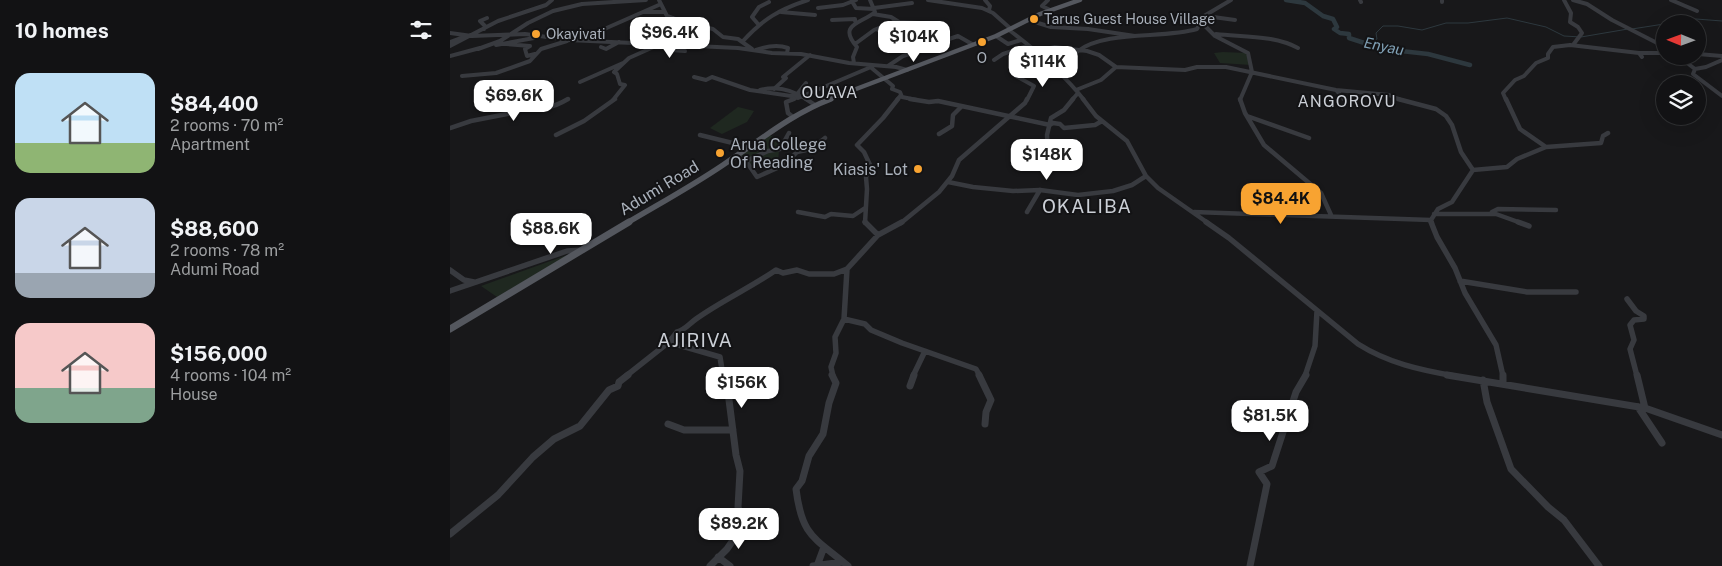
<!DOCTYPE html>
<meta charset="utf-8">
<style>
:root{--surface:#121214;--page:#1b1b1d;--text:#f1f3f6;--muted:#9c9ea0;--line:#313234;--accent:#f8a331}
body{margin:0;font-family:"Public Sans",sans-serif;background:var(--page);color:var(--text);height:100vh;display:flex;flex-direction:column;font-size:19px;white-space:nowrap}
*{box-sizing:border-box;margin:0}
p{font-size:16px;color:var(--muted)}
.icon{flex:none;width:28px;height:28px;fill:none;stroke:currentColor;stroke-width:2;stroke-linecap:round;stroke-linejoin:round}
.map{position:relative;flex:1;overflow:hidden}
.details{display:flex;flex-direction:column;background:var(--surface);width:450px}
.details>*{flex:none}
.needle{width:32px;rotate:271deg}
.buttons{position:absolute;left:1206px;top:15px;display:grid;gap:10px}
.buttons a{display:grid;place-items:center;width:50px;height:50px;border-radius:50%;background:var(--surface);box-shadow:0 5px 20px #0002,0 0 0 1px var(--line);font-size:25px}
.price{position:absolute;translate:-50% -42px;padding:0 11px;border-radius:10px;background:#fff;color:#222;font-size:16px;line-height:32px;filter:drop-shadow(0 1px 2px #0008)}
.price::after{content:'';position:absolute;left:50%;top:30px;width:15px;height:11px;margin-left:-8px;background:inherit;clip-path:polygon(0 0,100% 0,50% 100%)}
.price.active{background:var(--accent);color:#111}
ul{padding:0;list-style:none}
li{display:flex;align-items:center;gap:15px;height:125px;padding:0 15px}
li span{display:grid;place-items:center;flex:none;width:140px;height:100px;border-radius:15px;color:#555}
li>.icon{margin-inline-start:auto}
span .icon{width:60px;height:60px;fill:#fffc;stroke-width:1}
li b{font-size:21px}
h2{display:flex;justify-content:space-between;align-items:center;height:60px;padding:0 15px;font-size:21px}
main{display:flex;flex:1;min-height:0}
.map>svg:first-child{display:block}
</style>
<main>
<section class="details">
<h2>10 homes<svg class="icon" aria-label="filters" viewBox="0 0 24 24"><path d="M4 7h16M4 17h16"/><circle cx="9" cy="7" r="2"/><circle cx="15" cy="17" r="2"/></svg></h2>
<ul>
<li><span style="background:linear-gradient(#bfe0f5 70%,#8fb573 0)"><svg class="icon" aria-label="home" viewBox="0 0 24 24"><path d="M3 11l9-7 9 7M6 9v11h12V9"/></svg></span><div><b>$84,400</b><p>2 rooms · 70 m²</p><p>Apartment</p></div></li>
<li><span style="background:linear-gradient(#c9d6e8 75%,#9aa5b1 0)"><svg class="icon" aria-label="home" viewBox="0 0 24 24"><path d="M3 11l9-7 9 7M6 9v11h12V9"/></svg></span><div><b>$88,600</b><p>2 rooms · 78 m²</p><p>Adumi Road</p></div></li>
<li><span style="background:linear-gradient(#f6c9c9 65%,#7fa58c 0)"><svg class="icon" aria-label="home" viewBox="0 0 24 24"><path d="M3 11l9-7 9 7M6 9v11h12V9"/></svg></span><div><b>$156,000</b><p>4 rooms · 104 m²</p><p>House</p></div></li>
</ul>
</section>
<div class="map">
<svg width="1272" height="566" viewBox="0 0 1272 566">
<rect width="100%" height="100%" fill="#18181a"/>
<path fill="#1f2820" d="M773,52L797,53L801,65L770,63L764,53Z
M288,107L304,111L297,122L272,134L260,128Z
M319,135L329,139L330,142L328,161L300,167L289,156Z
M120,254L47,297L31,286Z"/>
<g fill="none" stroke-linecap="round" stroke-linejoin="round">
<path stroke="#2d383e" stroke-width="1" d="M1215,24L1246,19L1272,21
M1182,29L1214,24
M917,43L927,39L926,33L933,26H948L972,30L996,23H1018L1057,18L1096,27L1114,36L1131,37L1178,29"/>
<path stroke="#2d383e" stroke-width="4.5" d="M836,0L855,3L873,16L883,19L887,27L884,29L890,33L899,34V38L933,49L978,54L1020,65"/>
<path stroke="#383a3f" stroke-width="4" d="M209,0L217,16L236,23L263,29L273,37L288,39L302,49
M478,0L532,8L543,13L561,29
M535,0L540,6L539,10
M598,0L592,6L600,10
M910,0L911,2
M992,0V2
M1114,0L1121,13L1120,22L1128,27L1132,33L1123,45
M1123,0L1137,4L1162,20L1215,47
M1221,0L1247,11
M403,3L406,8L424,9
M368,8L393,5L406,0
M424,8L462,3
M194,12H215
M331,12L365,15
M423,14L441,17L449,22L469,23L493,41L508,36L522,44
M756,16L785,20
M382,20L405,19V21
M585,22L601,27L638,29L685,36
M752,23L765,36L798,53L802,72L790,100
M308,24L302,17L309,7L319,2
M34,29L35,26L30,21L37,18
M428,30L446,31
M559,30C587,51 612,72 634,100
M0,33L22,36L75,34L119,40L288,48L322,53L351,54L399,63L446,67L457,70
M766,34C793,37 824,35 848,48
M546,36L558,44L571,40
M137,40L143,34L211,4
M293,41C313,19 330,9 358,0
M0,42L14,37
M201,43L199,39L209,27L223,18
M213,43L221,50L235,51
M56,44L80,46L75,49L77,56L85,54
M405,44L424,30L446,21
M46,45L84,38
M0,46L48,21L96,5L102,0
M151,47L156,49L169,42
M28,49L50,41L78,23L103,11L132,4L196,0
M306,50C317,46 327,44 338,48L337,53
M586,51L605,47L637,51L649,55L666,67L735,70L747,67H776L886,90L939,95L951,100
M1248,54L1272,56
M0,56L30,48
M1228,56L1245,69L1256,67L1272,60
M1192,57L1189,53H1215
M544,60L553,54L574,47
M404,63L403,57L407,47C387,24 411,24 425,12L420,0
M418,65L443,86L442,89L450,92L452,97L467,100
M438,66L453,56L482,47
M1245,69L1243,74L1272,96
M608,70C614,64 621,56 628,51C656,30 714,39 747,29L754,16L781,0
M12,76L46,73L80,61L91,49L117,41
M244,77L256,80L262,77L300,90L348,97L341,100
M130,82L173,63
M324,89L336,78L333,77L360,55
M310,90C328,85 343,90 358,100
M626,90L651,80L666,67
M886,90L895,100
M348,93L356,83
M348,98L421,67
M163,100L175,85L170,84L167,74L164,72L179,58L208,45L216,37
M447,100L451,95
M577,100L584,86L566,76L564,70L574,47L578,45
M622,100L628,93
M1056,100L1053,93L1065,80L1074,76L1086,63L1098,58V54L1103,47L1120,45L1189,53"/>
<path stroke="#383a3f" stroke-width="4.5" d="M356,99L365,105
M460,99L479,102L488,101L600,125L603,123L610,124L614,128L645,125L652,121
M633,99L646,116L677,141L696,176L708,188L758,223
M790,99L795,113L814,145L871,193L881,215
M894,99L897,102
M948,99L986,109L996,116L1002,125L1011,152L1023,170L1002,202L988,209L981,220
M797,116L859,138
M343,117L338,113L336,102L344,99
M0,128L21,121L67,112L74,107C91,110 103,108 118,99
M489,134L502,126L503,115L511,107
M106,135L134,121L165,99
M250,135L299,147
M1096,147L1151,143L1153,136L1158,133
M286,156L296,161L307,177L334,165L347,152L361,149L375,138
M598,156L597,135L601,118L614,110L623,99
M296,161L318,151L330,149L339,133
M1023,170L1057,167L1067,159L1096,147L1070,129L1056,99
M498,182L523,187L563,191L590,190L628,195L663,191L682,185L696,176
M348,212L375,217L381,214L403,216L415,208
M577,212L590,190
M744,212L981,220
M1042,212L1048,209L1106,210
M984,214H1046L1071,223
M981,220L982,223
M415,223L417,189L416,177L421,167L414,152L407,145L433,118L448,99
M451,223L489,192L502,176L509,160L575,103L577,99"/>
<path stroke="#383a3f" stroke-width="5.5" d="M415,222L428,235
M756,222L779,238L908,344C938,363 970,370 1005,376
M981,222L987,237L1005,268L1015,293L1046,345L1053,376
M1068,222L1079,226
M0,270L14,280L24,282
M1010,281L1077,292H1126
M0,291L117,251L133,250
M1177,299L1186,311L1194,316V319L1184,320L1180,325L1184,340L1180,349L1187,376
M394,319L415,324L421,330L452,343L526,369L530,376
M223,340L225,344L270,357L273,376
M176,376L219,342L227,332C235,330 239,324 246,319C271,301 300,288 326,270L333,273L347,270L359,274H384L397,269
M383,376L381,367L386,353L385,337L394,319L397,269L428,235L452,222
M463,376L475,351
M855,376L865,346L867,311"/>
<path stroke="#383a3f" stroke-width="7" d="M382,375L386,383L379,403L373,434L359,456L352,481L346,489C352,537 364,537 398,566
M529,375L541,400L536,412L535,424
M997,375L1195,408L1272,435
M1053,375V383
M1187,375L1195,408
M1033,380L1037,402L1061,469L1098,507L1114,520L1149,566
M460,386L464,375
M1188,407L1212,443
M218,424L234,430H283
M0,534L48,495L83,457L104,439L130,426L159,390L168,386L169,382L178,375
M268,557L280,566
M260,566L277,549L288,533L292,520L288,507L290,471L286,455L278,392L273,375
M363,566L393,562
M367,566L374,547
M800,566L817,484L809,472L822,466L846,392L856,375"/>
<path stroke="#54575e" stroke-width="4.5" d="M377,100L546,36L590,14L630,0"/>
<path stroke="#54575e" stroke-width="5.5" d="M177,223C209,204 242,186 273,165C308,142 341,114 381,99"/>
<path stroke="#54575e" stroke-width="7" d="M0,329L179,222"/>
</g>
<g fill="#f8a331" stroke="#131315" stroke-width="2">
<circle cx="584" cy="19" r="5"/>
<circle cx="86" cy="34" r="5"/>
<circle cx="532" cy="42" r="5"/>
<circle cx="270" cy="153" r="5"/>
<circle cx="468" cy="169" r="5"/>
</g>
<g text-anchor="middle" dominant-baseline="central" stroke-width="4" stroke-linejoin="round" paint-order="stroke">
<g font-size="14" fill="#a9b0ba" stroke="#131315" text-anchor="start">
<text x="594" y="19">Tarus Guest House Village</text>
<text x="96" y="34">Okayivati</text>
<text x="532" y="58" text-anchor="middle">O</text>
</g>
<g font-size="15" font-style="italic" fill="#80a1b6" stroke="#131315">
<text transform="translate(934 46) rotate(12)">Enyau</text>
</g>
<g font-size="16" letter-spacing="1" fill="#cbcfd6" stroke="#131315">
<text x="380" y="92">OUAVA</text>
<text x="897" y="101">ANGOROVU</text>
</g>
<g font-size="16" fill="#a9b0ba" stroke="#131315" text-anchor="start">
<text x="280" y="144">Arua College<tspan x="280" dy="18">Of Reading</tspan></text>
<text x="458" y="169" text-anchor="end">Kiasis' Lot</text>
</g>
<g font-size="16" fill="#a9b0ba" stroke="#131315">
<text transform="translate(209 188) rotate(-31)">Adumi Road</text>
</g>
<g font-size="19" letter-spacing="1" fill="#cbcfd6" stroke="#131315">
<text x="637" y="206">OKALIBA</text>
<text x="245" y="340">AJIRIVA</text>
</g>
</g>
</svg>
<div class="buttons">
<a><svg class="needle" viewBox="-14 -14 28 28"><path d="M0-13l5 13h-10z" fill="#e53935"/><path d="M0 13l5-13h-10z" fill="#9c9ea0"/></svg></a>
<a><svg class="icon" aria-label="layers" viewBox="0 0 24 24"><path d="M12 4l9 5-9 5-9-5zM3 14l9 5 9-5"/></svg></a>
</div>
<b class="price" style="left:220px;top:59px">$96.4K</b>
<b class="price" style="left:464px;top:63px">$104K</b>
<b class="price" style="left:593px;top:88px">$114K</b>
<b class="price" style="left:64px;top:122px">$69.6K</b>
<b class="price" style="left:597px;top:181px">$148K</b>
<b class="price active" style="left:831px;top:225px">$84.4K</b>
<b class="price" style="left:101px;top:255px">$88.6K</b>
<b class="price" style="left:292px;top:409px">$156K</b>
<b class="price" style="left:820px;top:442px">$81.5K</b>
<b class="price" style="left:289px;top:550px">$89.2K</b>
</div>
</main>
